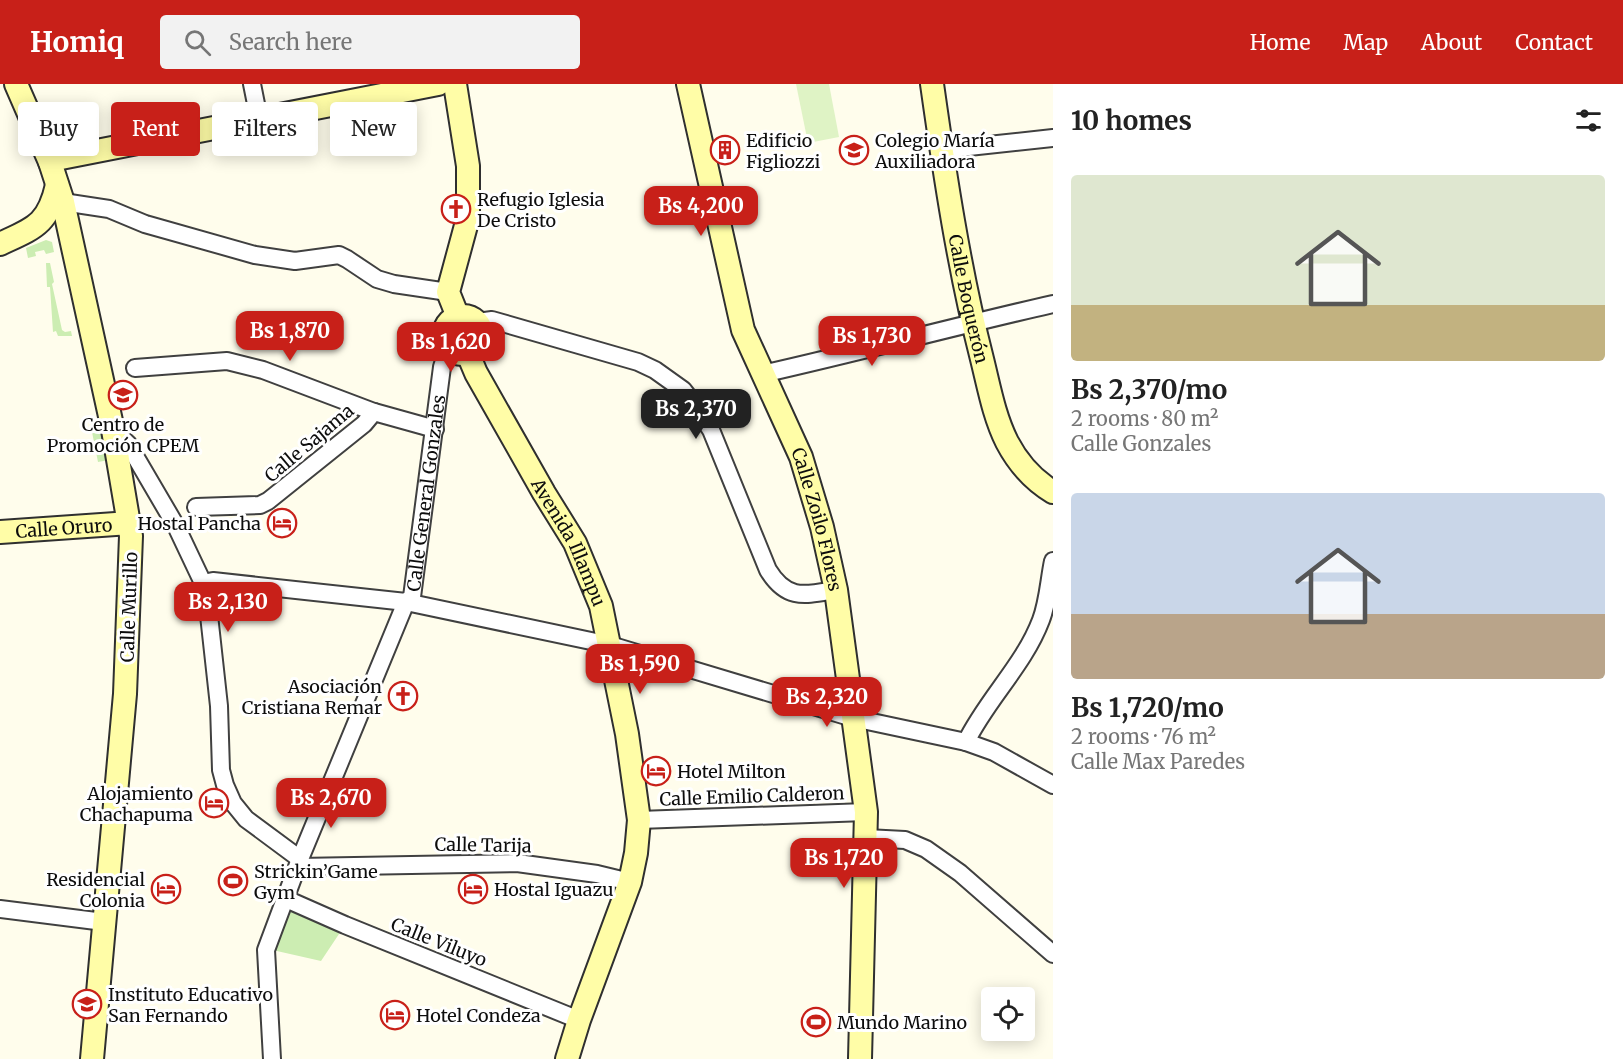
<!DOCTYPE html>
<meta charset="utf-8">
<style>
:root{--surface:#fff;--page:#f2f2f2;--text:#222;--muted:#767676;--accent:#c82019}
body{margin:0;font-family:Merriweather,serif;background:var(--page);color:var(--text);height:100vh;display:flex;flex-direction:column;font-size:22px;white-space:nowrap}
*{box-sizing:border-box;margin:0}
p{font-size:20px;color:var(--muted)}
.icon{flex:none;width:33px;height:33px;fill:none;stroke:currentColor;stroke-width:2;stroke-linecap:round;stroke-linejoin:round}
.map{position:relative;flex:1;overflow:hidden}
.sheet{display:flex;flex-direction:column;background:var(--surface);width:570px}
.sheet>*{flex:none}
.hud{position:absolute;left:18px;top:18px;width:570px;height:54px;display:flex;gap:12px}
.tools{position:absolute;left:981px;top:903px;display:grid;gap:12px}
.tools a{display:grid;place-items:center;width:54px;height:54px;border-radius:6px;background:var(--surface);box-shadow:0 3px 15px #0003;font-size:30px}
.price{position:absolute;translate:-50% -51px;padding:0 14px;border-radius:12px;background:var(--accent);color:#fff;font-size:20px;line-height:39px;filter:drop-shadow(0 2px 3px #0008)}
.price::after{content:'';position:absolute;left:50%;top:36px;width:18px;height:14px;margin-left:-9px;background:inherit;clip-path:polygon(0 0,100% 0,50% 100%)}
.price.active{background:#222;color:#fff}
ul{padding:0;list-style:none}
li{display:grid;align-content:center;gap:12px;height:318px;padding:0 18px}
li span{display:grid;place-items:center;height:186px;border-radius:6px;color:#555}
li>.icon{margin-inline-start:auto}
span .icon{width:108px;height:108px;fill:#fffc;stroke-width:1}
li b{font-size:26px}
h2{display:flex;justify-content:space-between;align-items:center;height:72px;padding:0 18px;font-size:26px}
.chip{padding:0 21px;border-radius:6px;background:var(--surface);box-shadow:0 3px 15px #0003;font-size:21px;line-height:54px}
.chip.active{background:var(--accent);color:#fff}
header{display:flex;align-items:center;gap:36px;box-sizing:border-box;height:84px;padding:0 30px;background:var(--accent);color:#fff}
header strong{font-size:28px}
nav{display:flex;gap:33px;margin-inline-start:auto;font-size:21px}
.search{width:420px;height:54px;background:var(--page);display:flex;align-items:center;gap:15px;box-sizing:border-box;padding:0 21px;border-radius:6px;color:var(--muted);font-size:22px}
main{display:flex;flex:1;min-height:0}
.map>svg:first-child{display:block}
</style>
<header>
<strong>Homiq</strong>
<div class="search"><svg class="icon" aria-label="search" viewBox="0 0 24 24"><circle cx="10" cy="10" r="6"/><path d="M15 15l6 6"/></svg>Search here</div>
<nav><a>Home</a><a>Map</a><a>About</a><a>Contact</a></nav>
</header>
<main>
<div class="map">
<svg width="1053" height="975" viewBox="0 0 1053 975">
<rect width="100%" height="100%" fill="#fffdec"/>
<path fill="#ccedb2" d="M46,156L52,158L54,168L46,170L44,166L35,168L36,172L28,174L26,164Z
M46,179H50L54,198L52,200L62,246L65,248L71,247L72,252H58L56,247L53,248L50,203H47Z
M102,341L109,376L98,378L91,343Z
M295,818L345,841L321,877L268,865L280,833Z"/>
<path fill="#dff3c5" d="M796,0H829L839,53L808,59Z"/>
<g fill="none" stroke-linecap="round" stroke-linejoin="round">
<g stroke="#404040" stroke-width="20">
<g id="street">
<path d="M252,0L259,35"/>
<path d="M941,66L1053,54"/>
<path d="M63,118L109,125L145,140L255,171L295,177L339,171L347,175L377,195L394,200L448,208"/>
<path d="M477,238L492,236L638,278L655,286L683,306L694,320L711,346L768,486C787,517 805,511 836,506"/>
<path d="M135,284L227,277L263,286L374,328L435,345"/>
<path d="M762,290C860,268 956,242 1053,220"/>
<path d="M113,346L128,360L176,442L203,499L207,513L219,622L221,686L225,701L233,719L246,735L300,775"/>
<path d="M196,423L260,421L268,417L364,340L374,328"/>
<path d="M203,499L213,497L406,518L610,561L853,634L966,658L994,668L1053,701"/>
<path d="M966,658C987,615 1024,581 1041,536C1048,518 1049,496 1053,477"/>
<path d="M639,736L866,728"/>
<path d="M866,754L905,756L926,765L960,789L1053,870"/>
<path d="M298,783L517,779L597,790L630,798"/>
<path d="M286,815L345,841L579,936"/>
<path d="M0,825L104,838"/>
<path id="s1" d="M272,975L266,866L300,775L406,518L412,513L442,283L448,264"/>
</g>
</g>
<g stroke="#2f2f2f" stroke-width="26">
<g id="secondary">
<path d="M16,0L50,78L63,118L113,346L131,452L125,610L92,975"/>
<path d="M455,0L468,82V134L448,208L458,233"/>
<path id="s2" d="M688,0L743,246L801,373L822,443L836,506L866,728L860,975"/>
<path id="s3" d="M932,0C945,92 959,185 982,275C989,303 994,332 1007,358C1018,379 1033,396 1053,408"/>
<path d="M50,78L61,74L438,0"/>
<path d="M0,160C34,144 48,141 57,101"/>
<circle cx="463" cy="251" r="19"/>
<path id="s4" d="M468,270L476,289L544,409L575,459L601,522L627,650L639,736L636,769L630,798L579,936L567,975"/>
<path id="s5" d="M0,448L130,439"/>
</g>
</g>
<use href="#street" stroke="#fff" stroke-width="16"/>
<use href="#secondary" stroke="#fffda7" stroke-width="22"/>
</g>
<defs>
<g id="building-ring" transform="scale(1.5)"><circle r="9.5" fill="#fff" stroke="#c82019" stroke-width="1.5"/><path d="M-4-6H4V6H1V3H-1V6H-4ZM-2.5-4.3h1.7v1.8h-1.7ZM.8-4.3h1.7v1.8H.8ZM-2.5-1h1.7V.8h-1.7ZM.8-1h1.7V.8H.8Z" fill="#c82019"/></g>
<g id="school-ring" transform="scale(1.5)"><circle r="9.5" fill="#fff" stroke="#c82019" stroke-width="1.5"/><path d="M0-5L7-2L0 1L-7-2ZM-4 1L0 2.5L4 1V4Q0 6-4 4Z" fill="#c82019"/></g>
<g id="church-ring" transform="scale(1.5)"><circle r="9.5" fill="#fff" stroke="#c82019" stroke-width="1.5"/><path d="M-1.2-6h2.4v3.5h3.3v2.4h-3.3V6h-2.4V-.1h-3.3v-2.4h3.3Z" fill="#c82019"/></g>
<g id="university-ring" transform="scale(1.5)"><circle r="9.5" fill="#fff" stroke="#c82019" stroke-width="1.5"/><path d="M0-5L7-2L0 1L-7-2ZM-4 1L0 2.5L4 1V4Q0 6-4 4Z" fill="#c82019"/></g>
<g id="hotel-ring" transform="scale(1.5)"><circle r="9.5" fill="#fff" stroke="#c82019" stroke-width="1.5"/><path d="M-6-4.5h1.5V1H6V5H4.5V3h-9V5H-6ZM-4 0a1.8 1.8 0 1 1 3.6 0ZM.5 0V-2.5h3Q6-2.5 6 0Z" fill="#c82019"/></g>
<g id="stadium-ring" transform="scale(1.5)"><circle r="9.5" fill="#fff" stroke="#c82019" stroke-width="1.5"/><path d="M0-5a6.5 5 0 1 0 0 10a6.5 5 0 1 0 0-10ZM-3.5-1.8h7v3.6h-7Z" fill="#c82019"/></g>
</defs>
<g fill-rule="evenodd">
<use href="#building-ring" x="725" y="66"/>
<use href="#school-ring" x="854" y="66"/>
<use href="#church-ring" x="456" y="125"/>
<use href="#university-ring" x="123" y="311"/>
<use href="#hotel-ring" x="282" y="439"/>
<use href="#church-ring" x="403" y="612"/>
<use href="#hotel-ring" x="656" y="687"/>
<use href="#hotel-ring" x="214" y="719"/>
<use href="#stadium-ring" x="233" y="797"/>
<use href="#hotel-ring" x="166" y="805"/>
<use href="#hotel-ring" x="473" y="805"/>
<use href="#school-ring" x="87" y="920"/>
<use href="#hotel-ring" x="395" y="931"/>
<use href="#stadium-ring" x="816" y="938"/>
</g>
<g text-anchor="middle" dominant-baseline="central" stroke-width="6" stroke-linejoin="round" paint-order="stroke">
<g font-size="18" fill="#0d0d0d" stroke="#fff" text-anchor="start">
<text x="746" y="56">Edificio<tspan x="746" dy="21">Figliozzi</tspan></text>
<text x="875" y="56">Colegio María<tspan x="875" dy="21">Auxiliadora</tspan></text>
<text x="477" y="115">Refugio Iglesia<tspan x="477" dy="21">De Cristo</tspan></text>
<text x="123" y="340" text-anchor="middle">Centro de<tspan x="123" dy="21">Promoción CPEM</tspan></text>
<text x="261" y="439" text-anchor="end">Hostal Pancha</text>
<text x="382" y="602" text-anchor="end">Asociación<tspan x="382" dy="21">Cristiana Remar</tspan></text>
<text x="677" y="687">Hotel Milton</text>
<text x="193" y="709" text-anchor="end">Alojamiento<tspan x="193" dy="21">Chachapuma</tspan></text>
<text x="254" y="787">Strickin’Game<tspan x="254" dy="21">Gym</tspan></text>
<text x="145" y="795" text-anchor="end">Residencial<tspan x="145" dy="21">Colonia</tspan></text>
<text x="494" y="805">Hostal Iguazu</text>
<text x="108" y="910">Instituto Educativo<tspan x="108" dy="21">San Fernando</tspan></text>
<text x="416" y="931">Hotel Condeza</text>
<text x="837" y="938">Mundo Marino</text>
</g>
<g font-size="18" fill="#0d0d0d" stroke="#fff">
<text stroke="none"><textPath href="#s3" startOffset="218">Calle Boquerón</textPath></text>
<text transform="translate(309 359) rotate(-40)">Calle Sajama</text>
<text stroke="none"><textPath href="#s1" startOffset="597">Calle General Gonzales</textPath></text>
<text stroke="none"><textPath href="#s2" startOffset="456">Calle Zoilo Flores</textPath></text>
<text stroke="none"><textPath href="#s5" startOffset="64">Calle Oruro</textPath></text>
<text stroke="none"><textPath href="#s4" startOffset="214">Avenida Illampu</textPath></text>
<text transform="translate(129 523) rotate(-88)">Calle Murillo</text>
<text transform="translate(752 712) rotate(-2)">Calle Emilio Calderon</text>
<text transform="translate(483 761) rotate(1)">Calle Tarija</text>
<text transform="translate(439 858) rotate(22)">Calle Viluyo</text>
</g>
</g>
</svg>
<div class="tools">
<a><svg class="icon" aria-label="locate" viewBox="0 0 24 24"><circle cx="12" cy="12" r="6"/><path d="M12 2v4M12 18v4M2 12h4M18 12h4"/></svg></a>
</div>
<b class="price" style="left:701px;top:153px">Bs 4,200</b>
<b class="price" style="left:290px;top:278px">Bs 1,870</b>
<b class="price" style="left:872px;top:283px">Bs 1,730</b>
<b class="price" style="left:451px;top:289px">Bs 1,620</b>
<b class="price active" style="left:696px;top:356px">Bs 2,370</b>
<b class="price" style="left:228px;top:549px">Bs 2,130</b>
<b class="price" style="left:640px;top:611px">Bs 1,590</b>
<b class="price" style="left:827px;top:644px">Bs 2,320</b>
<b class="price" style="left:331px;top:745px">Bs 2,670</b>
<b class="price" style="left:844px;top:805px">Bs 1,720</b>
<div class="hud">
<a class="chip">Buy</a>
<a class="chip active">Rent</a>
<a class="chip">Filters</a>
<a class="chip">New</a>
</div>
</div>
<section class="sheet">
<h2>10 homes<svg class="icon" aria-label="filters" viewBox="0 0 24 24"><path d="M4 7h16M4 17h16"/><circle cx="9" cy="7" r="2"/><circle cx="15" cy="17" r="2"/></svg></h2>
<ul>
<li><span style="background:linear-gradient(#dfe7d0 70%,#c2b280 0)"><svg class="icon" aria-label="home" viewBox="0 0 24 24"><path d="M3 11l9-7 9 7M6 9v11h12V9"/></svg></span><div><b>Bs 2,370/mo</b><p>2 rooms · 80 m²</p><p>Calle Gonzales</p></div></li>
<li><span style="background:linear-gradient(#c9d6e8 65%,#b9a48a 0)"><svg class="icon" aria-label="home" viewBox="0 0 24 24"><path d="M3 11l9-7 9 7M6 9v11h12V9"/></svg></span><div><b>Bs 1,720/mo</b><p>2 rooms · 76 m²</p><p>Calle Max Paredes</p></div></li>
</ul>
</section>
</main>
